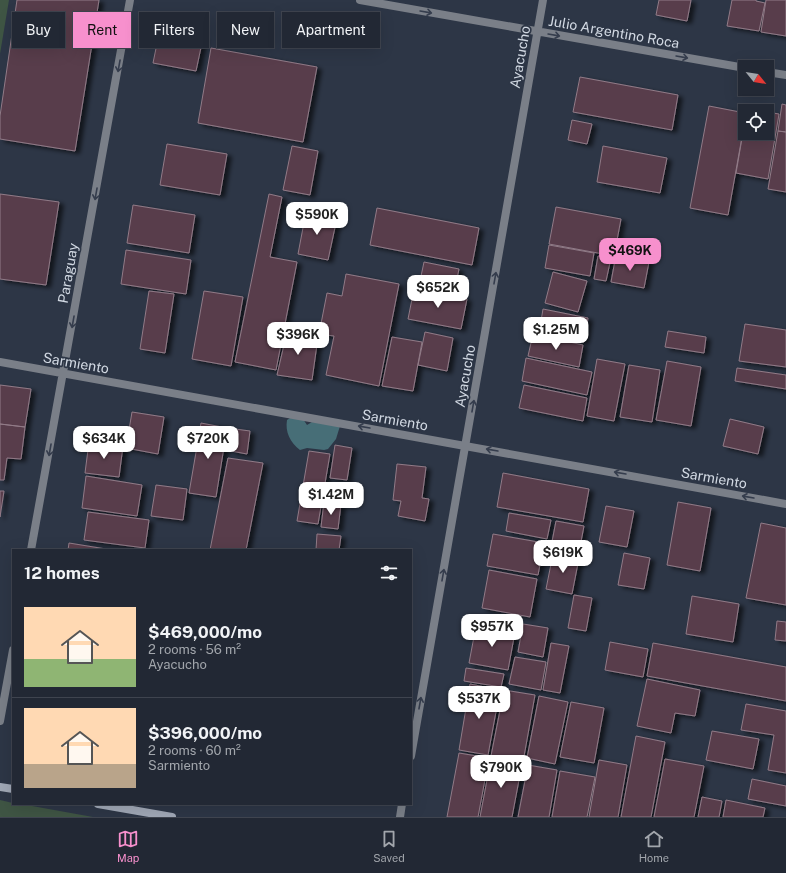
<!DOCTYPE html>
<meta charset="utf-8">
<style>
:root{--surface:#222834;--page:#2e3440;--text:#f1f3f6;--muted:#a2a6ac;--line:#3f444f;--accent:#f790cd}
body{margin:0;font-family:"Public Sans",sans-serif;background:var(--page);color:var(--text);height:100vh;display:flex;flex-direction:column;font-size:15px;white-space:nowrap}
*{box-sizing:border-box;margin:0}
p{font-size:13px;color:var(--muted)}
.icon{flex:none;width:22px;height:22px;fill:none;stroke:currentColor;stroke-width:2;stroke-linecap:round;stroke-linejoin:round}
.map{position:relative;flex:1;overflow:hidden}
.drawer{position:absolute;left:12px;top:549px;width:400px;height:256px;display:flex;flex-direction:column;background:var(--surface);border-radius:0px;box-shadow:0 4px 16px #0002,0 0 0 1px var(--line)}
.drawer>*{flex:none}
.hud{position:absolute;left:12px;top:12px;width:400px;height:36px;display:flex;gap:8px}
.needle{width:26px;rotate:120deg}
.controls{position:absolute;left:738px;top:60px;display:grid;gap:8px}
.controls a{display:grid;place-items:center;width:36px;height:36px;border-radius:0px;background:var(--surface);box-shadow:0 4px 16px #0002,0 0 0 1px var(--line);font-size:20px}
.price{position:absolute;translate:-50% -34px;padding:0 9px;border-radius:8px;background:#fff;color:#222;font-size:13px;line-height:26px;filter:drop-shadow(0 1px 2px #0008)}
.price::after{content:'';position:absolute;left:50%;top:24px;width:12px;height:9px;margin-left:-6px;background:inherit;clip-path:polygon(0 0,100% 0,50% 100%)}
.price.current{background:var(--accent);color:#111}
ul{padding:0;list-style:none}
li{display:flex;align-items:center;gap:12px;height:100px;padding:0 12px}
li+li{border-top:1px solid var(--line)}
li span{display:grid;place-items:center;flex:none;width:112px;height:80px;border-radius:0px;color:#555}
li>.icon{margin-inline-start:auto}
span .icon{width:48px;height:48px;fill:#fffc;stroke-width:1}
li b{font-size:17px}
h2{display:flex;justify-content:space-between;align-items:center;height:48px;padding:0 12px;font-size:17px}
.pill{padding:0 14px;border-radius:0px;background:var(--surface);box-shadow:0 4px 16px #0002,0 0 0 1px var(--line);font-size:14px;line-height:36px}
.pill.current{background:var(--accent);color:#111}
.tabs{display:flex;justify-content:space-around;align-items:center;height:56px;border-top:1px solid var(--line);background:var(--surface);font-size:11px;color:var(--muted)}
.tabs a{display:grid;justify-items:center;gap:2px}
.tabs .current{color:var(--accent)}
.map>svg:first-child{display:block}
</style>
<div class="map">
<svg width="786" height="817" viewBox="0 0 786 817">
<defs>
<filter id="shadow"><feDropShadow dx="4.5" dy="2.5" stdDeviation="2" flood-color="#0009"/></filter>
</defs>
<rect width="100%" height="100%" fill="#2d3646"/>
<path fill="#3f5544" d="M0,0H9L0,54Z
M0,800L13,803V804H21L93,817H0Z"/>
<path fill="#476e77" d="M290,418L303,419L307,425L312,422L340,426L336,439L328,449L324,450L307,448L300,450C290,442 285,432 287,420Z"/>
<path fill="#583c4c" stroke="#917b87" filter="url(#shadow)" d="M17,0H99L75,151L0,139V116Z
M659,0H691L687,21L656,15Z
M732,0H756V1L765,3L759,31L727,26Z
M766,0H786V36L761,32Z
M160,29L203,38L196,71L153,63Z
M211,48L317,67L303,142L198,123Z
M580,77L678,95L672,130L573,112Z
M782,104L786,105V132L778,131Z
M709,106L745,113V120L728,215L690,208Z
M767,112L779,114L768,179L736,173L745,121V133H767Z
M572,120L592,124L587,144L568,140Z
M778,131L786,132V192L768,189Z
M167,144L227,154L220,195L160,185Z
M292,146L318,151L310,195L283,190Z
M603,146L667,158L660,193L597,182Z
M0,194L59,202L46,285L0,279Z
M269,194L282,197L270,257L297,262L276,370L235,362Z
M133,205L195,215L189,253L127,243Z
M556,207L621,219L614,256L549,244Z
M377,208L479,228L472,265L370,245Z
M306,212L337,218L328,260L298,254Z
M549,245L594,253L590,276L545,268Z
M126,250L191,260L186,294L121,284Z
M616,255L649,262L644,288L611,282Z
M598,256L611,258L606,281L594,279Z
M424,262L459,269L455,288L420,281Z
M553,272L587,281L578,312L545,303Z
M346,274L399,284L379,386L326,375L334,336L319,334L327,293L342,296Z
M414,289L467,299L461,329L408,319Z
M149,291L174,294L165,353L140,349Z
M204,291L243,297L231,366L192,359Z
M543,309L588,318L584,342L539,333Z
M745,324L786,330V367L739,361Z
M668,331L706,337L704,353L665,347Z
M287,332L318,337L312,380L277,375Z
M425,332L453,338L447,371L418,365Z
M533,334L583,345L579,367L528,356Z
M392,337L422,342L413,391L382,386Z
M526,358L592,372L587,395L522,381Z
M597,359L625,364L614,421L587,416Z
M667,361L701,367L691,426L656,420Z
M629,365L660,370L652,422L620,417Z
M737,368L786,375V389L735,381Z
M0,385L31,389L25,427L0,424Z
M524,385L587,398L583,421L519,408Z
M132,412L164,417L158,454L126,448Z
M730,419L764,427L758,454L723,446Z
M201,423L227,428L216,497L189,493Z
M0,424L25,427L21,459L7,458L4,480H0Z
M235,429L250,431L247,454L231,451Z
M89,442L123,446L119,477L85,473Z
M335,445L352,448L347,480L330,478Z
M309,451L330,454L318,524L297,521Z
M228,458L263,463L246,550H210Z
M397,464L426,467L422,498L429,499L425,521L398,516L401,501L393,500Z
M503,473L589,489L583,522L497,507Z
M86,476L142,485L137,516L82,508Z
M156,485L187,489L183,520L151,516Z
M0,491H4L0,517Z
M324,502L341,504L338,529L321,527Z
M678,502L711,508L700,571L667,565Z
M606,506L634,511L627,547L599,542Z
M88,512L149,520L145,548L84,540Z
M509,513L551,520L547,539L506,531Z
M556,521L584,526L579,552L551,547Z
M761,523L786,528V605L746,598Z
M317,534L341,536L339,550H316Z
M493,534L544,543L538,575L487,566Z
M69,543L112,550H68Z
M624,553L650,558L644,589L618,585Z
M553,554L579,558L572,594L546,589Z
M489,570L537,579L530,617L482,608Z
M574,595L592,598L586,631L568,628Z
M692,596L739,604L733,642L686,634Z
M777,621L786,622V641L775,640Z
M523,624L548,628L543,657L518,652Z
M476,626L515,632L508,670L469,663Z
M610,642L648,649L643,677L605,670Z
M551,643L569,646L560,693L543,690Z
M653,643L786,667V701L647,676Z
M515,657L546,662L541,690L509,684Z
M466,668L504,674L501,687L464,681Z
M647,679L700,690L695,716L675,713L671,733L637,726Z
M470,684L500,690L488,755L459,750Z
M504,690L535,695L523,762L491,756Z
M539,696L568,702L555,764L527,758Z
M571,702L604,708L594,763L560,757Z
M746,704L786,711V773L768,770L774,735L741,730Z
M712,731L759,739L753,769L706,760Z
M636,736L665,742L651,817H621Z
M459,753L489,758L478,817H447Z
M491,759L522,764L512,817H480Z
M665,759L704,766L694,817H654Z
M599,760L627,765L618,817H589Z
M528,765L557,770L549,817H518Z
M560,771L595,777L587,817H552Z
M752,779L786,786V806L748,799Z
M702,797L722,801L719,817H698Z
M726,800L765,808L763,817H723Z"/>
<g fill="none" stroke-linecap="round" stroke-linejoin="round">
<path stroke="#7a7f88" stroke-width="8" d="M360,0L745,68
M767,72L786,75
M0,362L786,504
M31,550L130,0
M0,721L13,650
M411,756L543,0
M400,817L402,804"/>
<path stroke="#a0a8b6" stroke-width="8" d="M0,787L13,789
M98,804L172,817"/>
</g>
<defs><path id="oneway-shaft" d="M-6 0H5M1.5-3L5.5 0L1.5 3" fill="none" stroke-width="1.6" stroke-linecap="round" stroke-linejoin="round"/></defs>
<g stroke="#353d4d">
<use href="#oneway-shaft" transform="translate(426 12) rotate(10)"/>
<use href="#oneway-shaft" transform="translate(554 35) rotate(10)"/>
<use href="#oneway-shaft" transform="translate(682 57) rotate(10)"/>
<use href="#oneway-shaft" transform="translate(119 66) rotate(100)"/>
<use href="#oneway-shaft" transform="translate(96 194) rotate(100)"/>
<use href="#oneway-shaft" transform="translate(495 278) rotate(-80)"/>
<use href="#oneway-shaft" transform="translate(73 322) rotate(100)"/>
<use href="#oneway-shaft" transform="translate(473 406) rotate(-80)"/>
<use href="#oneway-shaft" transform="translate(364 427) rotate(-170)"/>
<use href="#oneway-shaft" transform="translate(50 450) rotate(100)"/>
<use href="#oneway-shaft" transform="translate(492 450) rotate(-170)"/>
<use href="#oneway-shaft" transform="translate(620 473) rotate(-170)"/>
<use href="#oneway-shaft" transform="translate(748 497) rotate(-170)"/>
<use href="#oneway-shaft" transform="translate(443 575) rotate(-80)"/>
<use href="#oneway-shaft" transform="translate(420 703) rotate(-80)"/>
</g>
<g text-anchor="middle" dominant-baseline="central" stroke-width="3.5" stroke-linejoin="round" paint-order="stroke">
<g font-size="14" fill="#d1d8e2" stroke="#2d3646">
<text transform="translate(614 32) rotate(10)">Julio Argentino Roca</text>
<text transform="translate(520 57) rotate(-80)">Ayacucho</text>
<text transform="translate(68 273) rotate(-80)">Paraguay</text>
<text transform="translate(76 363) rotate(10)">Sarmiento</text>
<text transform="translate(465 376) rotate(-80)">Ayacucho</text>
<text transform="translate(395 420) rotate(10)">Sarmiento</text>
<text transform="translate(714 478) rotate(10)">Sarmiento</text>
</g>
</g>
</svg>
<div class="controls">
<a><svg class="needle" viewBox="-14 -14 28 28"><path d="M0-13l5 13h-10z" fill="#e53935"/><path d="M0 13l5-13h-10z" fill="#a2a6ac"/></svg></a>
<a><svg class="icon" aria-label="locate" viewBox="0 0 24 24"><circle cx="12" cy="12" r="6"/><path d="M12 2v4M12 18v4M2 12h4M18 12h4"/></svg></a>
</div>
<b class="price" style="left:317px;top:236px">$590K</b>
<b class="price current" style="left:630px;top:272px">$469K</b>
<b class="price" style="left:438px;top:309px">$652K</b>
<b class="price" style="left:556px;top:351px">$1.25M</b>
<b class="price" style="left:298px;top:356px">$396K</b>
<b class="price" style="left:104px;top:460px">$634K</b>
<b class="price" style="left:208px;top:460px">$720K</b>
<b class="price" style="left:331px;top:516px">$1.42M</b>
<b class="price" style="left:563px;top:574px">$619K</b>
<b class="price" style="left:492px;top:648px">$957K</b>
<b class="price" style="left:479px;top:720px">$537K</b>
<b class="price" style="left:501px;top:789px">$790K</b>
<div class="hud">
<a class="pill">Buy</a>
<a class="pill current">Rent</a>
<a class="pill">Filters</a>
<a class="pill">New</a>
<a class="pill">Apartment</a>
</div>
<section class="drawer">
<h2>12 homes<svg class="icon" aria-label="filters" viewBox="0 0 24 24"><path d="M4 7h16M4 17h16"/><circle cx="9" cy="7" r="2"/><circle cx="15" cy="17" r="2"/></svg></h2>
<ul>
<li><span style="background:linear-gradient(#ffd9b3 65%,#8fb573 0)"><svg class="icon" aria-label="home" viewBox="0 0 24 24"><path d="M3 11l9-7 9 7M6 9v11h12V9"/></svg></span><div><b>$469,000/mo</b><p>2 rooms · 56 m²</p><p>Ayacucho</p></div></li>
<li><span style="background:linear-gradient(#ffd9b3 70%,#b9a48a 0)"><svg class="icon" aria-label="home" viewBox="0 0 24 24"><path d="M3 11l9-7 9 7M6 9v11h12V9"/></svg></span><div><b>$396,000/mo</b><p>2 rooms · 60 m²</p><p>Sarmiento</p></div></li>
</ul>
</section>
</div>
<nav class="tabs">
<a class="current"><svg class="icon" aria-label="map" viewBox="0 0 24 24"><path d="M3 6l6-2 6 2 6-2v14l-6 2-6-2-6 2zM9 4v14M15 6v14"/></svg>Map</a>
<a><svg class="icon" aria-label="saved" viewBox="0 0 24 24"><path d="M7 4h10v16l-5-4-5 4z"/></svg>Saved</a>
<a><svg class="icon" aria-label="home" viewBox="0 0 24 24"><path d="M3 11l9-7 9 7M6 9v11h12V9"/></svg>Home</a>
</nav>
